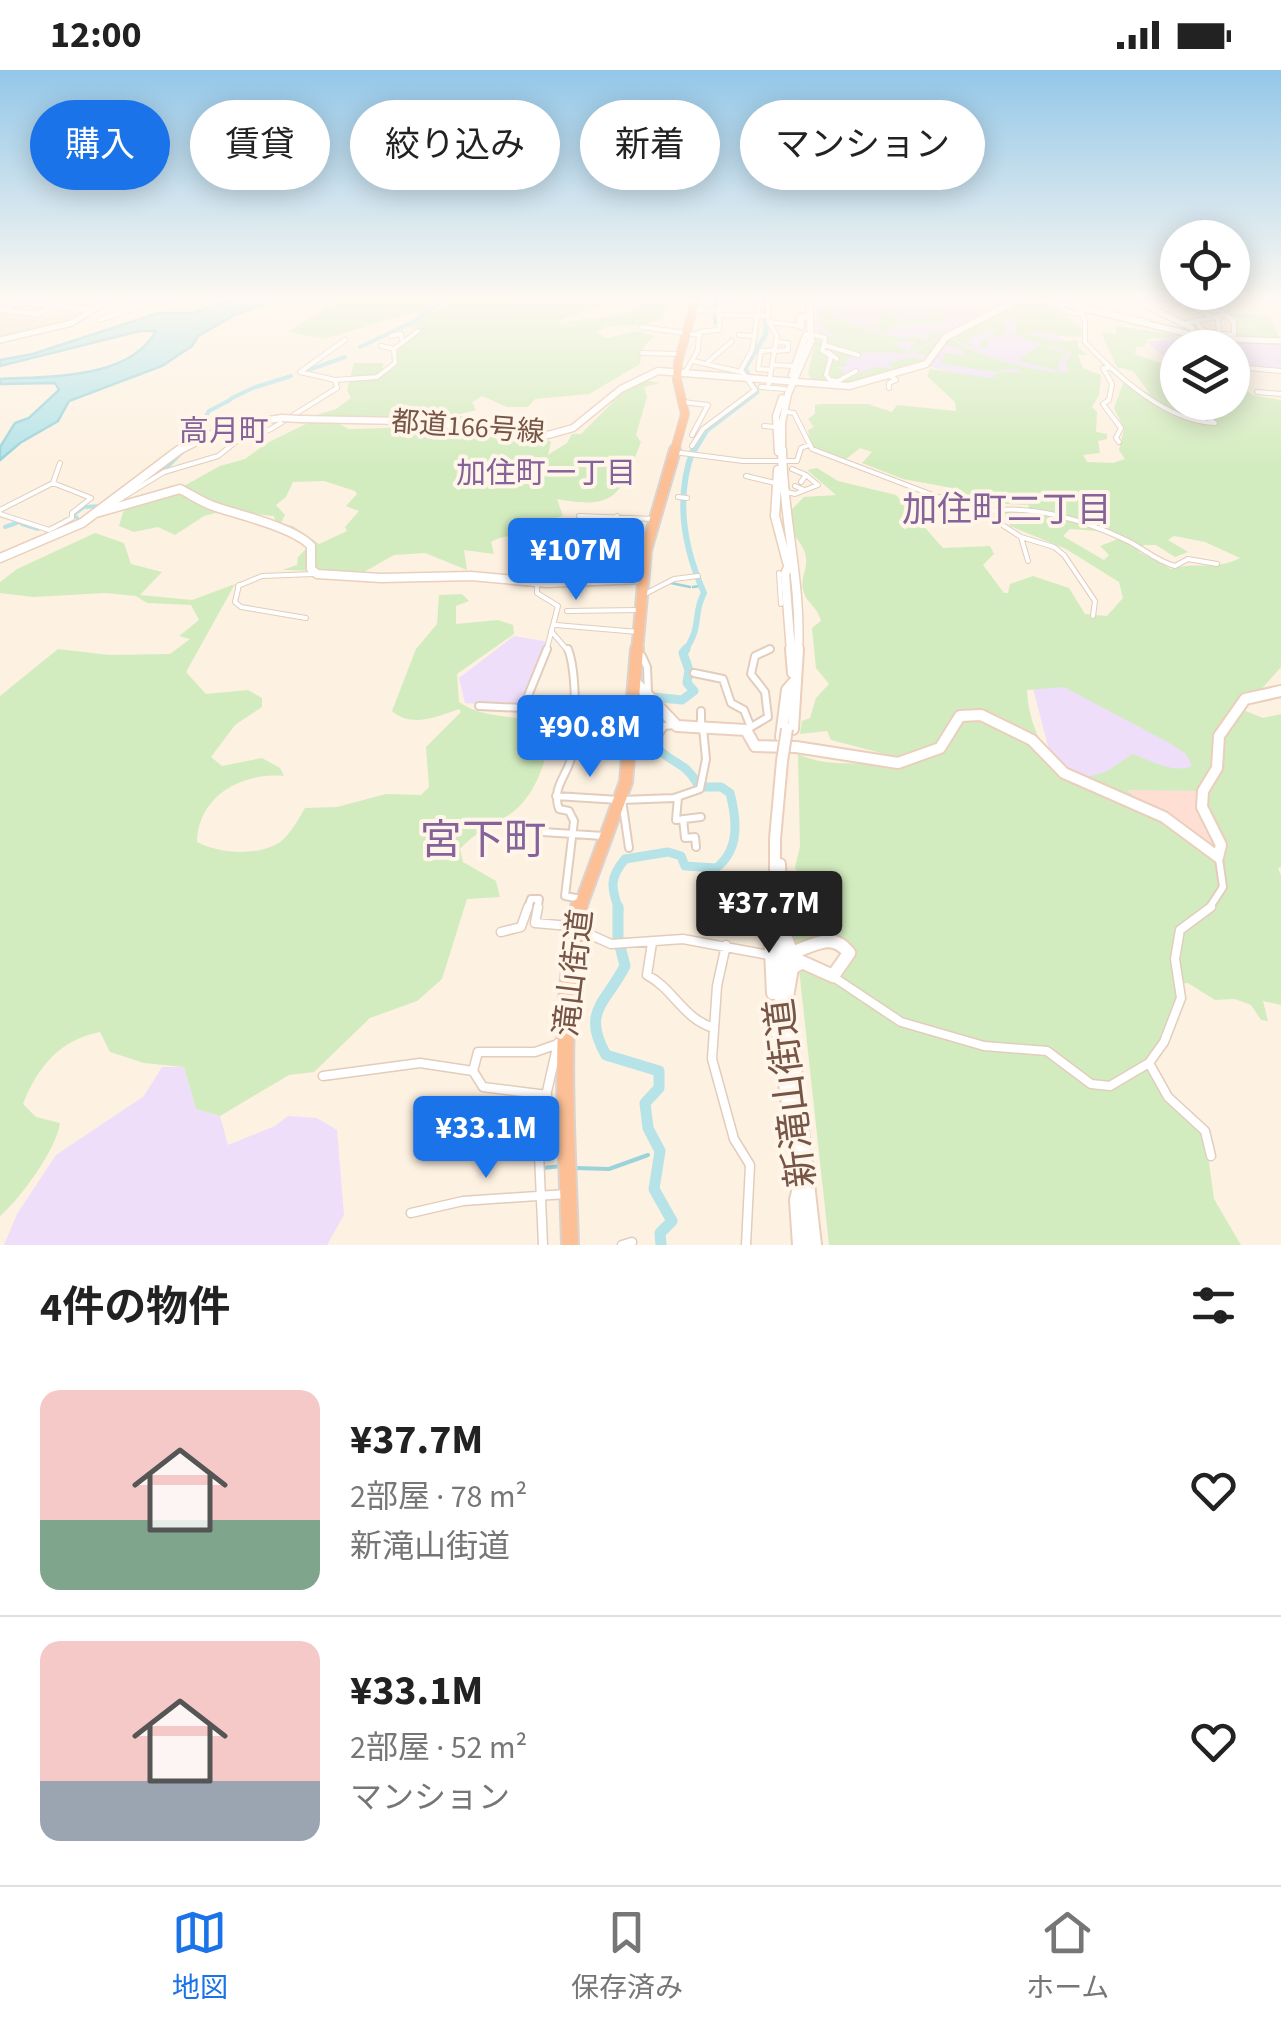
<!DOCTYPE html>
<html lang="ja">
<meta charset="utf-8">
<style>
:root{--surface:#fff;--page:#f2f2f2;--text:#222;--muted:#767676;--line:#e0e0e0;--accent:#1a73e8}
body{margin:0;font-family:"Source Sans 3","Noto Sans JP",sans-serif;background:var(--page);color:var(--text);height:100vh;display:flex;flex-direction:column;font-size:38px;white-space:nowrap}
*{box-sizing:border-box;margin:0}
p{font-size:32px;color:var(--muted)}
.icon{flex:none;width:55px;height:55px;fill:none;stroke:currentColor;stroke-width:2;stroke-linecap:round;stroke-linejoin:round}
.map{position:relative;height:1175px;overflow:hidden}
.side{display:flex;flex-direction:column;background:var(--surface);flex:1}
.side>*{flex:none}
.hud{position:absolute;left:30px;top:30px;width:1222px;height:90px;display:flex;gap:20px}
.tools{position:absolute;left:1160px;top:150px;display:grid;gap:20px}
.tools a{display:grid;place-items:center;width:90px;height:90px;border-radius:50%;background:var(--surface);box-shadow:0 5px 25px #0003;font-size:50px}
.price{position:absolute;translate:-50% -85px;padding:0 22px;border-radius:10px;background:var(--accent);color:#fff;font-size:32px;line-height:65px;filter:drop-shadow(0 2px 5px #0008)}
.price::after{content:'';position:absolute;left:50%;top:60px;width:30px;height:22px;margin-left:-15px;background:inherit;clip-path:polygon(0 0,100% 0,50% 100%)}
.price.on{background:#222;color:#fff}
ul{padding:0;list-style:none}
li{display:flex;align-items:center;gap:30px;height:250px;padding:0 40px}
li+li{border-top:2px solid var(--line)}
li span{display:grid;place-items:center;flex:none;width:280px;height:200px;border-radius:20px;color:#555}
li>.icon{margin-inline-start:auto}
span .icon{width:120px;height:120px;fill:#fffc;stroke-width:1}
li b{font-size:42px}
h2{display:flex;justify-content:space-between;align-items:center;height:120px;padding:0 40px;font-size:42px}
.chip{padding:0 35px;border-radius:45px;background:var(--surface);box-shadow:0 5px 25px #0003;font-size:35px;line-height:90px}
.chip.on{background:var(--accent);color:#fff}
.status{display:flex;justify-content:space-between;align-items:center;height:70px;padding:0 50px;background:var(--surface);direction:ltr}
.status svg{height:28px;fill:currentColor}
.menu{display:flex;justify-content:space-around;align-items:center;height:140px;border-top:2px solid var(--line);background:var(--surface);font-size:28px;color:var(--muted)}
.menu a{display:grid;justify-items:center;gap:5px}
.menu .on{color:var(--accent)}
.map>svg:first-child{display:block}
</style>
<div class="status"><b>12:00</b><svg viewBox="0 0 49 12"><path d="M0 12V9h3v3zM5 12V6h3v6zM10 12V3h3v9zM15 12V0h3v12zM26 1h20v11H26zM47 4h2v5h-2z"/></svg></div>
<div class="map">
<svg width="1281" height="1175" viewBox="0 0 1281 1175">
<rect width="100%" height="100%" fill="#fdf1e1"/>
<path fill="#f5e3cf" d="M24,229L32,233L106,229L78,249L0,269V239Z"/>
<path fill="#ffdfd4" d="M1127,719L1199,721L1218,785L1141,735Z"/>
<path fill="#eedefa" d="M815,229H1041L1079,254L1047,262L1073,274L1071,301L1028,312L953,304L923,294L850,314L814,312L810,309L818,269Z
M1188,266L1230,272H1281V300L1247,297L1233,304L1232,278H1178L1177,308L1168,297L1169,291L1147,272Z
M583,465L645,469L640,477L644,486H633V509H565L579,485Z
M514,566L549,572L523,638L465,633L459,608Z
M1023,580L1214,679L1209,705L1093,715L1053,695Z
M162,997H184L196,1039L220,1046L228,1075L275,1056L288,1046L317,1048L337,1060L344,1145L327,1175H4L17,1144L56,1085L144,1026Z"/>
<path fill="#d3ecbf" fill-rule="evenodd" d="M340,229H453L422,244H407L325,269L289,262Z
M457,229H625L566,247L559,252L563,254C584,246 606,250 627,243C644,236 640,229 663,229L658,232L667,236V241L662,244L665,248L640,256L605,257L596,263L607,268L637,261L654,266L642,279L640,294L589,324L535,329L528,337H507L482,326L472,332L476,340L456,345L497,353L511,361L422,350L313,346L336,339L351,328L347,320L354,293H383V299H391L396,293L395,278L418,260L405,256Z
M1025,229H1039L1082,258L1081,267C1061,269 1044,259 1025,263L1056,272L1078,270V278L1088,285H1078L1083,298L1101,305L1099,325L1092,337L1097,342L1096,362L1107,364V369L1098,371L1100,383L1083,385L1087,392L1113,393L1125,389L1119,380L1124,359L1114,338L1124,311L1150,324L1133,301L1117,297L1101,262L1116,264V256L1187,266L1148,269L1144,277H1136L1135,284L1163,294L1170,310H1166L1168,317L1177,318L1178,332H1232L1233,315L1239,314L1252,325L1281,330V597L1243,640L1263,648L1281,644V797L1278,798L1281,805V935L1263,931L1268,951L1261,950L1251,935L1235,929L1215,930L1188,913L1178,914C1179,941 1164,971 1145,990L1166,1030L1200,1058L1206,1071L1214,1129L1241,1175H829L799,899L805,896L835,912L854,886L847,871L838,868L796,877L794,859L810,837L795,797L800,777L798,684C825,697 853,692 883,694L892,686L831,670L827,661L800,664L802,651L810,648L816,628L829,614L816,598L812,558L821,551C818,538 808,534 804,523C796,502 821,493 791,462L790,441L804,427L836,425L807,400L817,398L838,411L896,425L943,478L990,476L994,484L983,495L1004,523H1008L1010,514L1033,506L1069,518L1085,544L1107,546L1123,528L1119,512L1066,479L1010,456L1002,445L1003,440L1027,442L1029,435L983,433L959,427L952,418L903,409L862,393L872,382L860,378L846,389L811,376L808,360L814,357L808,349L815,344V335L821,334H868L892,342L897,335L956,341L955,332L927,306L930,299L992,308L998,302H1021L1016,298L994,302L941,293L945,283L965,285L966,282L943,273ZM1009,244L1018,260L1012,265L1041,274L1018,290L1059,301V291L1067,284L1049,278L1054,274L1053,277L1072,283L1065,292L1069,301C1049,307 969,284 952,269L976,279L966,270L991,258L997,261L981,271L980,280L990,274L985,272L990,267H1000L1007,261L1004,249ZM1070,459L1110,462L1123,467L1100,476L1109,485L1104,490L1063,466ZM1174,466L1205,472L1240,488C1215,501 1195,491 1171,499L1139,482L1144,475H1156L1175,487L1188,482L1168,470ZM1064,617L1173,675L1186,684L1192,696C1173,704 1152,691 1133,684C1122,690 1111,701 1099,704C1052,719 1028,655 1027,620ZM1128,720L1198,721L1217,784L1141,735Z
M833,236V247L879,264L882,260L869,256L880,252L881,241L904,251L908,249L887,241L913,249L931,247L933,243L929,241L937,242L933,247L940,244L942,253C920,254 899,252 883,263L913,272H890L908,282L916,272L900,268L923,267L920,273L933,264L927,260L943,265L910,283H855L845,292L847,296L837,297L848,305L839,312L875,297L896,299L887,294L911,287L925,290L926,286L916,283L919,280L943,267L920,295L843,315L814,313L808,304L817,262L845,270L828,262L819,249L821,243Z
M1226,243L1269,246L1281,270L1234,265V251Z
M642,310L660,313L644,317L647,327L636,365L641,372C620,425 617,440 557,429L563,446C547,450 538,454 523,462C513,467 502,465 491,472L494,484L464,480L467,500L425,483L394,485L364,502L282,500L297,495L298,487L306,479L301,470L277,461L274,446L223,441L204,446L175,465L158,457L134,462L119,456L123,442L131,437L182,417L220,396L245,389L267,373L310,352L337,353L349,359L419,357L546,369L551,372L548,385L567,373L572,364H581L618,327ZM324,411L355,421L357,424L346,436L359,441L345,457L347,461L319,474L293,456L281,453L285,445L276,435L286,427L293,412Z
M95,463L124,473L131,494L162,502L140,525L192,530L235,514L186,602L206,624L248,620L262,628V637L235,655L211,687L222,696L262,688L280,698L284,706C242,702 198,726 197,772C218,783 253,786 275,775C288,769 298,750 305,738L337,737L386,724L421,725L429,717L426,677L461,642L459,639C437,647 411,658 392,641L416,579L437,554L439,525L462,524L469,531L456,536V554L498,550L513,555L514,564L457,604L459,632C486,651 524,644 554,656C546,687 539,721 513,742C496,755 474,762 460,779L463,792L496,811L500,827L467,829L442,909L417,931L370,948L314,1002L289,1005L220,1046L196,1039L184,997L144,993L110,982L100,962C60,970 38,996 23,1034L36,1047L60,1053C57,1078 21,1128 0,1146V626L58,579L109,585L170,584L190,569L179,566L199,550L191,535L147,533L136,526L105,523L33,527L0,523V512L17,499Z"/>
<path fill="#b5e3e8" stroke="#9ad3da" stroke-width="2.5" d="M235,229H276L235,245L198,266L192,276L162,296L69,331L58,351L20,373L0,390V377L15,353L29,348L59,320L55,313L0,314V309C49,306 129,310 156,261H140L0,296V290L33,284L158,243H191Z"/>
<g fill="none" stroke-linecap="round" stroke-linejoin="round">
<path stroke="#9ad3da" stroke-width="2.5" d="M715,229V239
M714,241L715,254
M671,513L690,517
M693,517L700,516"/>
<path stroke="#9ad3da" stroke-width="4" d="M543,1098L562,1096
M575,1098L609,1099L648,1085"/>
<path stroke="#b5e3e8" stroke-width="4" d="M360,277L415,251L444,229
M303,302L345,287
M256,317L291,306
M232,328L255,317
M199,358L209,341L230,330
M161,403L185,379
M77,448L73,445L84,437L102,436
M22,454L38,459
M5,457L19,452"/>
<path stroke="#b5e3e8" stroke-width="5" d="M693,383L707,360L757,322L745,298L766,264L765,229"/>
<path stroke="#b5e3e8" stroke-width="6" d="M684,582C703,556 692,545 704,523C684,478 675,428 693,380"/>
<path stroke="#b5e3e8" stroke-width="9" d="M619,840C611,818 609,808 625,789L668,782L681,786L685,796L716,798C740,780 737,750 730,723L721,717H699C686,691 673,695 656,677C646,666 643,651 639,637L653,627L682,630L694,621L687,613L689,600L683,583L686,579"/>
<path stroke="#b5e3e8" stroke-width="11" d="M618,837V868L625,896C606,933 581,941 606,985L659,1001V1018L645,1033L648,1058L660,1081L654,1119L672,1151L660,1163L661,1175"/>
<g stroke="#e2cdbd" stroke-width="6">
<path id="minor-far2" d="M768,229V251L777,266L768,318
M1175,229L1218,249L1219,263
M1189,229L1214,241
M1261,229L1281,242
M1270,229L1281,236
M1055,230L1147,252
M1055,233L1068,242L1082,244
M1154,235L1149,232L1161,229
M1148,238L1177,232
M1078,239L1085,250V272C1116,305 1167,352 1215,353L1188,332
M3,240L37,244L68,229
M692,240L719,241
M721,245L768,246
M99,250L147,234L188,229
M1195,251L1204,261L1234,265V251L1203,229
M770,252L801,256
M1183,254L1227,244
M642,257L700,265
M739,265L755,266
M815,265L825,268L824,274
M391,266L401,264L402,270
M381,276L394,279
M394,279L418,261
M775,281L788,280V273L777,272
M828,282L837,289
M642,283L679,284
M693,291L741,302
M708,292L732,271
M773,295L795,296
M1110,298H1103L1112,314L1109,330L1103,334L1121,358L1116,368L1119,372
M771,300L758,299L761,281L775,280
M686,301L698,280L699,262L719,260L720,229
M856,301L838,311L830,310L826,305L831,287L822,280L824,275L858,285
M300,302L345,270
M889,305L896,310L889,313V318
M335,310L377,307L395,293L394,279
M1232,315L1237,311L1235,305L1248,298L1281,301
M761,317L785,319
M1257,322L1281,324
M683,332L708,335L692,365
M787,342L794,343L812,379L938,427L973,436L1021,467L1054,477L1064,485L1095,531L1093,546
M764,356L775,357
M692,376L703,359L755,320L741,300L752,280L760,229
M674,382L743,391H797L801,378L809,375
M792,399L806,405L801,412
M746,406L775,413
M53,413L60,393
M795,416L804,420
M787,422L795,424L818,415L806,405
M678,427L687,428
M112,434L164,402L218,386L237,371L271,359L337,318L335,310L300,302
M0,440L53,413L91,428L72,443V448L49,460L0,444
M986,442C1030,433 1086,451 1126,470C1143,478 1156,491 1175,496L1188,489L1217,494
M579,446L653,449
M597,458L617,446
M603,466L648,470
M1021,467L1028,491
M779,503L781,534
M537,513V523L558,536L546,582
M239,515L235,532L241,537L306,548
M238,516L262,506L314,504
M645,524L674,509L698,506
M567,541L638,540
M556,555L638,562
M551,561L569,582
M765,582L770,579"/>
</g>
<g stroke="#e2cdbd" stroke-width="10">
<path id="minor-far1" d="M568,579C577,602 576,660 572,685C568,705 551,717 559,739L569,741L574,751L565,826L581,829
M642,586L647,597L648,623
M694,603L723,609L731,633L744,640L750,655
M605,634L632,636
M479,636L523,638L547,579
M603,641L629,643
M701,641V655
M746,660L768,647L765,622L751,604L755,586L770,579
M659,664L664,656L674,655
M556,726L619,730
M678,727L676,750L701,747
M683,749L685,768L695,767L696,777
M543,762L603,766
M629,778L622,730L674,728L700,719L706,689L703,658
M527,840L531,829H539L537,840
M1208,840L1223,817L1219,789"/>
</g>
<g stroke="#e2cdbd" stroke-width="11">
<path id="minor" d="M538,837L535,853L570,856
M580,860L611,874L683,869L769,885
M501,862L521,857L528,837
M652,873L647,905C674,919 683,949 714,958
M726,875L717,916L712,989L734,1069L750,1095L746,1175
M835,908L901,952L984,976L1047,981L1091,1014L1110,1016L1149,993L1164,972L1181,928L1175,889L1180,860L1211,837
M1149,993L1168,1027L1205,1061L1211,1086
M473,1001L483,1017L547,1025
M323,1006L420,993L473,1001L478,982H535L555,975
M411,1143L463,1131L566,1124
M543,1175L538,1061L558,973
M622,1175L632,1172"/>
</g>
<g stroke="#e2cdbd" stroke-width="8">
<path id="tertiary" d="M26,229L29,233L93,240
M1044,229L1206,268L1281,271
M1133,229L1192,258L1194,265
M0,240L26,230
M0,270L72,253L109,229"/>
</g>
<g stroke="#eacfbc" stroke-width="9">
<path id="secondary-far3" d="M801,256L800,248L805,247
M792,305L806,265
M301,349L404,351L548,365L573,358L621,319L658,301L849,316L926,294L946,267L1020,229
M778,382L776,346L782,328
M175,383L227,356L282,348
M782,383V353L788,324L811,271L809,229"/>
</g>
<g stroke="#eacfbc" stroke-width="11">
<path id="secondary-far2" d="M782,380C783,447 802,515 798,582
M778,400L775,446L787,492
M96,443L180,419C192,425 203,433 216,437C240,445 295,458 311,476V499L317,504L381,508L471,506L547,513L643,509
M0,488L82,453L179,380
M788,497L785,504L791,582"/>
</g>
<g stroke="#eacfbc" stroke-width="14">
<path id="secondary-far1" d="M791,579L793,603
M635,612L677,656L746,660L755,676L796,677L898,693L940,678L960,646L981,645L1032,670L1064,703L1164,747L1218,787
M793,659L798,579
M781,667L787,620L793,613
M1218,787L1221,775L1202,737L1203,721L1217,698L1219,666L1245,629L1281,621
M780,794L782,840
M768,824L769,840
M775,840V769L782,691"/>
</g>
<g stroke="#eacfbc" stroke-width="16">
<path id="secondary" d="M769,837L773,923
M775,837V871L807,1175
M782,837L784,902L815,1175
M787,870L793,888L833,906L849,883C833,862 816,874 794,882
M787,927L792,898L802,892
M775,943L792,1062
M799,1118L796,1130L799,1175"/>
</g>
<g stroke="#dbd3cf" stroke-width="10">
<path id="trunk-far3" d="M674,383L685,344L677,310L678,292L696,229"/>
</g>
<g stroke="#dbd3cf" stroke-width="14">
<path id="trunk-far2" d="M637,582L646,480L675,380"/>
</g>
<g stroke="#dbd3cf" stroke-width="16">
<path id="trunk-far1" d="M579,840L626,712L637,579"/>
</g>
<g stroke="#dbd3cf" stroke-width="20">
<path id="trunk" d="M570,1175C567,1062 557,949 579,837"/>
</g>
<use href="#minor-far2" stroke="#fff" stroke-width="4"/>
<use href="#minor-far1" stroke="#fff" stroke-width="6"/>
<use href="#minor" stroke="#fff" stroke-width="8"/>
<use href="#tertiary" stroke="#fff" stroke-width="5"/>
<use href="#secondary-far3" stroke="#fff" stroke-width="6"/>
<use href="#secondary-far2" stroke="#fff" stroke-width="8"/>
<use href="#secondary-far1" stroke="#fff" stroke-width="10"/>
<use href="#secondary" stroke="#fff" stroke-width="12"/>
<use href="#trunk-far3" stroke="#fdc096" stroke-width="8"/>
<use href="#trunk-far2" stroke="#fdc096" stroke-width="10"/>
<use href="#trunk-far1" stroke="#fdc096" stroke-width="12"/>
<use href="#trunk" stroke="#fdc096" stroke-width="16"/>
<g stroke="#eacfbc" stroke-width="9" stroke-linecap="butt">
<path id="secondary-bridge-far1" d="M282,348L301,349"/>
</g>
<g stroke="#eacfbc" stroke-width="14" stroke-linecap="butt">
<path id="secondary-bridge" d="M782,691L787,659"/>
</g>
<use href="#secondary-bridge-far1" stroke="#fff" stroke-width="6"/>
<use href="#secondary-bridge" stroke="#fff" stroke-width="10"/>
</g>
<linearGradient id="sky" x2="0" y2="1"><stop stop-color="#93c7e8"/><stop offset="0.58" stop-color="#fef9f2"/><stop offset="1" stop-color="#fef9f2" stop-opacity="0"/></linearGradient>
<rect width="1281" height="394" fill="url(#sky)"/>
<g text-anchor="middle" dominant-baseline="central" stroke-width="8" stroke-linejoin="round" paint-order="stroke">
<g font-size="28" fill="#765547" stroke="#fff5e9">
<text transform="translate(468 357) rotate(4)">都道166号線</text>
</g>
<g font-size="30" fill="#85629a" stroke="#fff5e9">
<text x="224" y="361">高月町</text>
<text x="546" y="403">加住町一丁目</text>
</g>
<g font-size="32" fill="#765547" stroke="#fff5e9">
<text transform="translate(574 903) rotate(-83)">滝山街道</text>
</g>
<g font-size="35" fill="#85629a" stroke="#fff5e9">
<text x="1007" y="440">加住町二丁目</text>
</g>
<g font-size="38" fill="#765547" stroke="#fff5e9">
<text transform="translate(791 1023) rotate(-97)">新滝山街道</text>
</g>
<g font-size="42" fill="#85629a" stroke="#fff5e9">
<text x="483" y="771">宮下町</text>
</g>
</g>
</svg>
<div class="tools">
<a><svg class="icon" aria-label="locate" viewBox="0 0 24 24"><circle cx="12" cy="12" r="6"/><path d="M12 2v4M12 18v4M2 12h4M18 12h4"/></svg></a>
<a><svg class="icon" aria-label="layers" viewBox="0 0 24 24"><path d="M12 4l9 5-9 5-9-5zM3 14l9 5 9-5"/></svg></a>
</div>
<b class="price" style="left:576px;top:533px">¥107M</b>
<b class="price" style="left:590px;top:710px">¥90.8M</b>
<b class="price on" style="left:769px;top:886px">¥37.7M</b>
<b class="price" style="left:486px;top:1111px">¥33.1M</b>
<div class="hud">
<a class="chip on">購入</a>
<a class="chip">賃貸</a>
<a class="chip">絞り込み</a>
<a class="chip">新着</a>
<a class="chip">マンション</a>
</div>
</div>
<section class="side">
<h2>4件の物件<svg class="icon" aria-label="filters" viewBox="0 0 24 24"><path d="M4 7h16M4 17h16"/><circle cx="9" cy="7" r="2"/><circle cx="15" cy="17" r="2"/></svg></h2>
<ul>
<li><span style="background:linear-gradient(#f6c9c9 65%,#7fa58c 0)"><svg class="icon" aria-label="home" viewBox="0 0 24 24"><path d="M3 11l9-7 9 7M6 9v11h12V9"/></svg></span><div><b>¥37.7M</b><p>2部屋 · 78 m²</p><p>新滝山街道</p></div><svg class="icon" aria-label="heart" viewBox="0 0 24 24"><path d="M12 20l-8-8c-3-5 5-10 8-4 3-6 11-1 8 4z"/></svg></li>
<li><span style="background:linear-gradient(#f6c9c9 70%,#9aa5b1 0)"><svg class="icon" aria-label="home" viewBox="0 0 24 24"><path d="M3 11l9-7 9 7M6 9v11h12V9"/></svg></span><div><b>¥33.1M</b><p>2部屋 · 52 m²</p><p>マンション</p></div><svg class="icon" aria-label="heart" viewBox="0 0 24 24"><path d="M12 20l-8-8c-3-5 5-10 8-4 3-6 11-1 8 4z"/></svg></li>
</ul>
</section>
<nav class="menu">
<a class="on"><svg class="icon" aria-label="map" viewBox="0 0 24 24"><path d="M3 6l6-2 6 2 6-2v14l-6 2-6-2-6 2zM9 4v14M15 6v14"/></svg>地図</a>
<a><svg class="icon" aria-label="saved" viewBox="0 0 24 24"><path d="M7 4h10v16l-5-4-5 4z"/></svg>保存済み</a>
<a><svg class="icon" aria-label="home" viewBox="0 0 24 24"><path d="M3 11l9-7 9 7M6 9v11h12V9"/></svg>ホーム</a>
</nav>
